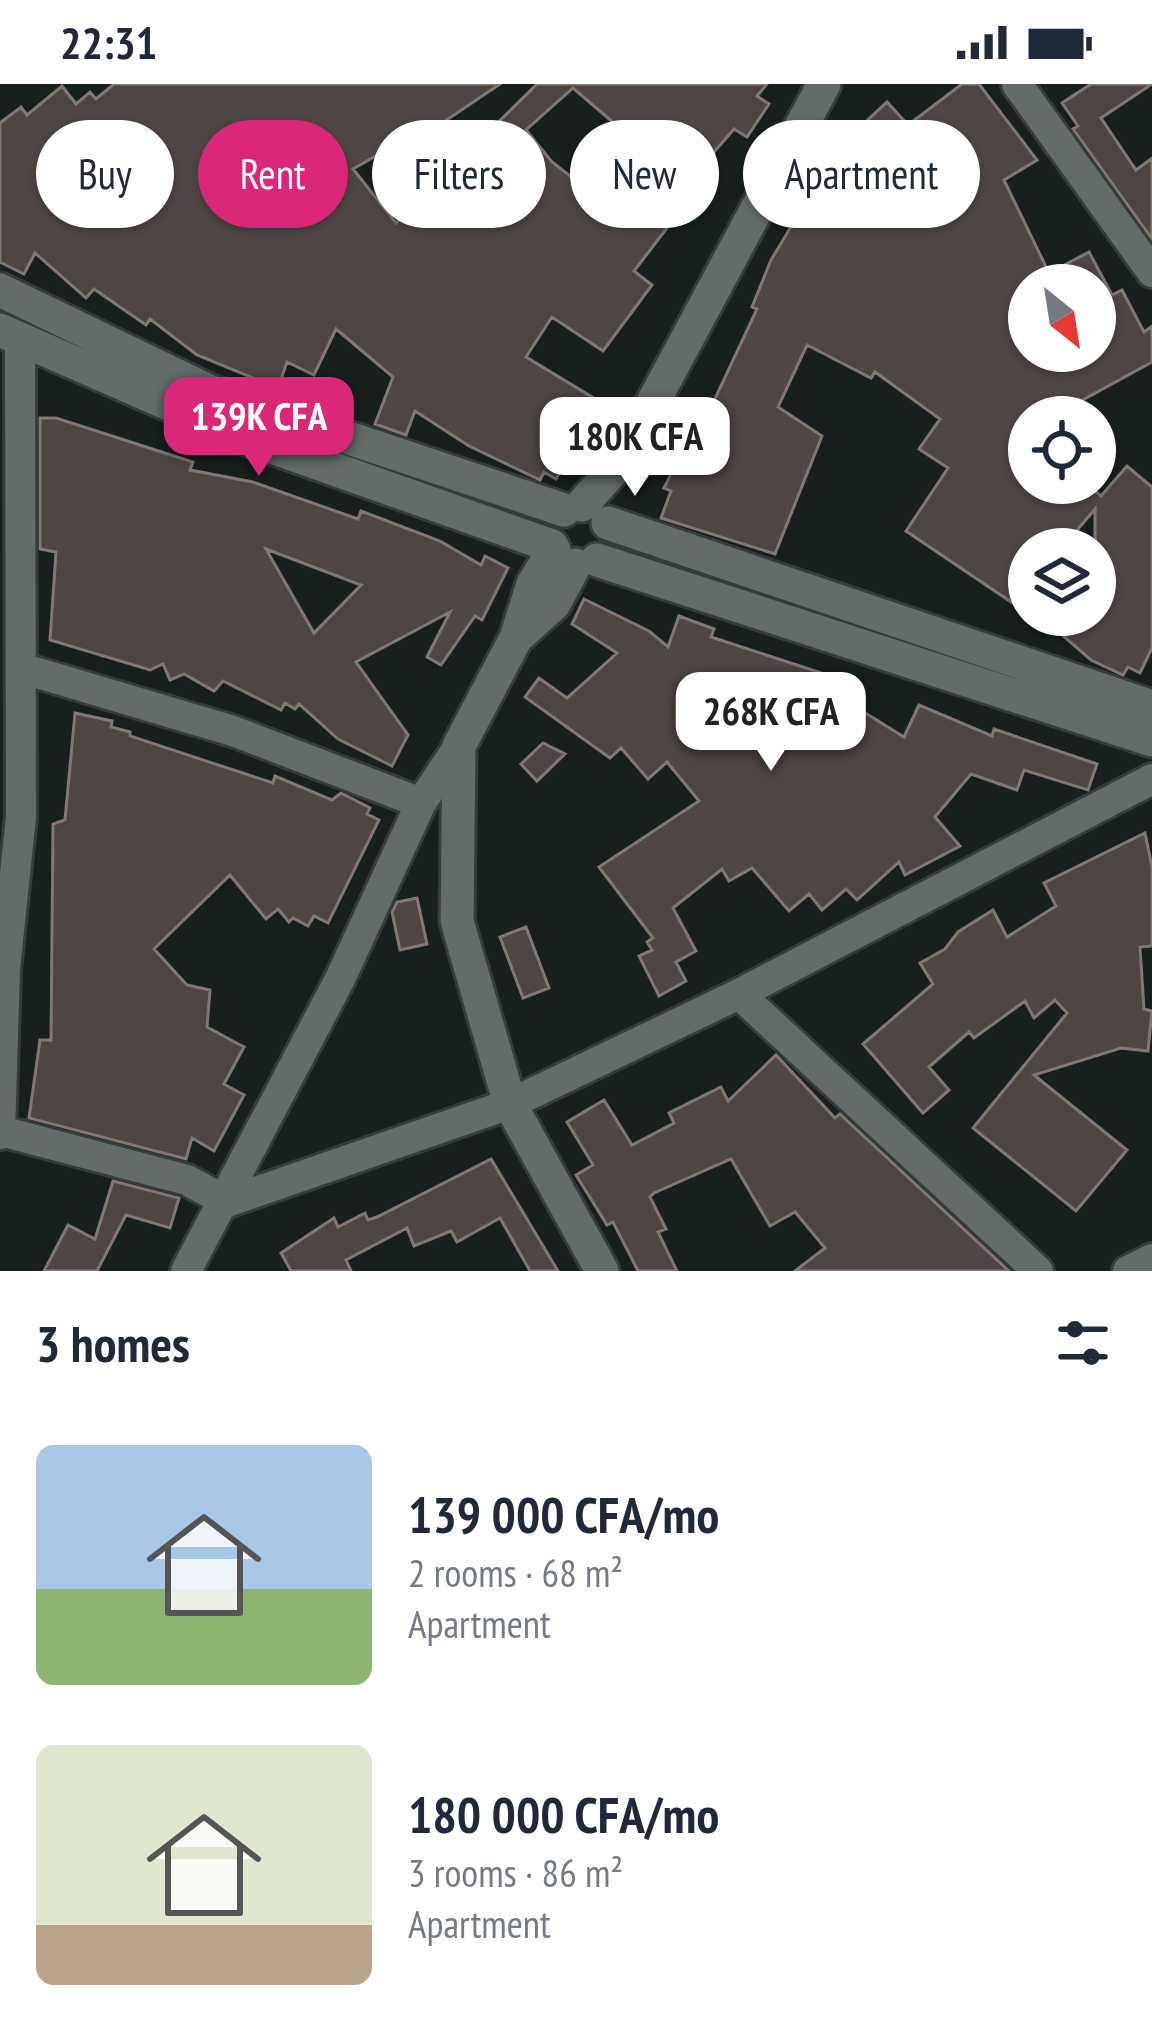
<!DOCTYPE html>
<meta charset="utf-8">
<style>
:root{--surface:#fff;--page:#f2f2f3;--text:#1f2937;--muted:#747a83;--accent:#db2777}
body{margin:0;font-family:"PT Sans Narrow",sans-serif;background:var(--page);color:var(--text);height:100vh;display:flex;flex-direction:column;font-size:45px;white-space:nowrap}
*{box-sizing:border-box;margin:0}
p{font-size:39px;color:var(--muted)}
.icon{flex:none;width:66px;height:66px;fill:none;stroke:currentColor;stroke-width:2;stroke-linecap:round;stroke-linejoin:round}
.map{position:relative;height:1187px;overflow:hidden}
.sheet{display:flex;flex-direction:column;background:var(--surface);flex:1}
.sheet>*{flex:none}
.guide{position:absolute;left:36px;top:36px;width:1080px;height:108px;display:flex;gap:24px}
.needle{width:78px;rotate:150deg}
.buttons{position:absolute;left:1008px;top:180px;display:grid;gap:24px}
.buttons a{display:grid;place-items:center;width:108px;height:108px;border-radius:50%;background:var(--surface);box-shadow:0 3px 9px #0004;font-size:60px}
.price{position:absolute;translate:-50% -102px;padding:0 27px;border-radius:24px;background:#fff;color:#222;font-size:39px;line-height:78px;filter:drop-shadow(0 3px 6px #0008)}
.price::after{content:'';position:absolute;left:50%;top:72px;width:36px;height:27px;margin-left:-18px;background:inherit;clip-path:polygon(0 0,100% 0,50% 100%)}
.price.current{background:var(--accent);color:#fff}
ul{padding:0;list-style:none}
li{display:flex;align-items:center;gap:36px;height:300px;padding:0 36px}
li span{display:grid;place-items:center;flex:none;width:336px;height:240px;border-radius:18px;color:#555}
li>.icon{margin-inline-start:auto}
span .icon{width:144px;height:144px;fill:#fffc;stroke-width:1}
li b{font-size:51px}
h2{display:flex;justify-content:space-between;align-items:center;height:144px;padding:0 36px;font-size:51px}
.tag{padding:0 42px;border-radius:54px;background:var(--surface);box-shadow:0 3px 9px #0004;font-size:42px;line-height:108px}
.tag.current{background:var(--accent);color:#fff}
.status{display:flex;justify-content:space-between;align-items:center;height:84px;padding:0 60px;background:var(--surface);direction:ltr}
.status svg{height:33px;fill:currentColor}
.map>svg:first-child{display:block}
</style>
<div class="status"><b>22:31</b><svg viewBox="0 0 49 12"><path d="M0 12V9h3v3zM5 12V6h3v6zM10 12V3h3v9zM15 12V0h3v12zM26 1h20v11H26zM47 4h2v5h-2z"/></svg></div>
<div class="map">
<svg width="1152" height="1187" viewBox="0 0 1152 1187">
<rect width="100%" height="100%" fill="#171f1f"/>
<path fill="#4f4643" stroke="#817874" stroke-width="3" fill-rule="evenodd" d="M114,0H500L420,54L416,49L353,85L396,139L437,99L455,117L491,82L475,61L537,0H767L757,12L769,20L747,53L734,45L677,111L687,118L634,187L652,201L603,267L552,233L526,273L602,319L556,395L544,388L540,396L469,362L415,327L406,351L375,340L393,293L336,245L314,291L287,278L278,304L197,271L150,235L146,241L94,205L86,214L35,169L24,190L0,178V39L21,23L27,31L62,2L76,20L90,8L96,15ZM573,4L643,64L601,116L552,78L526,46Z
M962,0H979L1037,76L1004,96L1049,189L1089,168L1112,211L1122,206L1144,248L1152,242V278L1066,325L1029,333V399H1086L1101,412L1127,382L1152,403V564L1140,589L1128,583L1123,591L1091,576L1039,531H1095V425L1061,465H1029V530L906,447L948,384L919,365L940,335L875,288L871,294L807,261L778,323L822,352L775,470L661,434L671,407L664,404L682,368L694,375L716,340L706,334L757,225L752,223L771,176L839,63L887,18L908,41ZM1029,201H1095V267H1029Z
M1091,0H1152L1101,34L1136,86L1152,74V155L1073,45L1078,42L1062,19Z
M40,334H56L193,378L190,386L253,398L358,435L361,427L440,457L481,481L485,472L508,484L482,536L475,532L441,581L427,573L450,528L356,578L408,651L392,682L338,655L299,620L295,625L285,619L281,626L223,597L214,607L184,590L170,596L163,580L150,586L50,556L56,468L40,465ZM266,465L361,501L314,549Z
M584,515L649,547L668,563L679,532L714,545L711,553L849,598L843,615L904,653L919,621L992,652L994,645L1097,680L1088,706L1024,686L1017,706L971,690L935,733L960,762L905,791L899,778L857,816L846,805L822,826L809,810L789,827L752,784L729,797L722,785L673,824L696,867L676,878L686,897L659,912L639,872L652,866L647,858L653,854L599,783L699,717L667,678L648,695L621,664L610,674L525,613L539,594L567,614L617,569L572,540Z
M75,629L112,637L111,643L130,648V652L273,699L275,692L332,716L341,709L370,724L367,730L379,736L328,839L314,832L308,842L293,834L289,838L278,825L266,835L230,791L154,865L187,901L210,906L207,943L244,963L224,1000L244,1011L214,1067L192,1054L186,1075L29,1034L40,956H51L53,740L65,736Z
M543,659L565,670L537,697L521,680Z
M1145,749L1152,783V862L1140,863L1144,925L1152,927L1148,967L1121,964L1034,991L1127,1066L1076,1127L973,1044L1067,929L1055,916L1034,934L1025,917L974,954L969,948L929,983L949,1006L923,1029L863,960L933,900L920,879L945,865L958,848L993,826L1007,853L1056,822L1044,799Z
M417,814L427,860L400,866L392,828L397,818Z
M526,843L549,904L523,914L500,853Z
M776,971L835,1034L840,1030L1009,1187H795L825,1164L795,1128L770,1142L731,1075L654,1109L650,1113L666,1145L658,1148L677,1187H638L613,1138L607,1141L576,1091L593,1081L567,1038L604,1016L632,1061L674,1039L669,1029L721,1003L728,1017Z
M491,1075L558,1187H530L500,1134L457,1158L451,1147L414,1162L407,1144L346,1176L351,1187H291L281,1169L334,1134L338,1143L365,1129L368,1136L377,1133Z
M113,1097L179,1114L170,1144L126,1131L97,1187H44L68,1141L95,1155Z"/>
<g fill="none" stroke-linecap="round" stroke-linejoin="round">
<g stroke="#363c3c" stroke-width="36">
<path id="minor" d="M1017,0L1152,188
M21,584L233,647L421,719
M739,910L1038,1187
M1,1047L187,1096L227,1118L510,1020L739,910L1152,695
M0,1050L5,885L21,733L20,257
M186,1187L340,895L421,719L459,662
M1128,1187L1152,1175"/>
</g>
<g stroke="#363c3c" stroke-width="39">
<path id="tertiary" d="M582,421L622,376L824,0
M554,466L533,500L516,554L459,662L457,837L510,1020L602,1187
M516,554L554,520L575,481"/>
</g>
<g stroke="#363c3c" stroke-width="39">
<path id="secondary" d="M0,206L211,308L564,426
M0,246L246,354L552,462
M608,439L1152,623
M597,476L1152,656"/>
</g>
<use href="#minor" stroke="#616c6b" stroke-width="30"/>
<use href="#tertiary" stroke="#616c6b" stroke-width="33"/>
<use href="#secondary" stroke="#616c6b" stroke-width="33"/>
</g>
</svg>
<div class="buttons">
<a><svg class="needle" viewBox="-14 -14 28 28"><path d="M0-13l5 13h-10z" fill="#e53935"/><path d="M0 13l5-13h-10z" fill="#747a83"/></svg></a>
<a><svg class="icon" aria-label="locate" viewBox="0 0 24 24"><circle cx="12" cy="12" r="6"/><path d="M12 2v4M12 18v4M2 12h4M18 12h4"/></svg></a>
<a><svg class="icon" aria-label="layers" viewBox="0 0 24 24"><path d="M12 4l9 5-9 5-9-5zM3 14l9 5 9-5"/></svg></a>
</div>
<b class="price current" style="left:259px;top:395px">139K CFA</b>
<b class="price" style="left:635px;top:415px">180K CFA</b>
<b class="price" style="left:771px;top:690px">268K CFA</b>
<div class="guide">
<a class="tag">Buy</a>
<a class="tag current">Rent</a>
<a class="tag">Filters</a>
<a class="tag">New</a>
<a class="tag">Apartment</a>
</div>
</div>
<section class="sheet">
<h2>3 homes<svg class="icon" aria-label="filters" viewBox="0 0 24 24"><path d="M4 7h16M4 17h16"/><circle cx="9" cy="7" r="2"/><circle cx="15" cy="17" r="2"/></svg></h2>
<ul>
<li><span style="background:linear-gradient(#a9c7e8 60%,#8fb573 0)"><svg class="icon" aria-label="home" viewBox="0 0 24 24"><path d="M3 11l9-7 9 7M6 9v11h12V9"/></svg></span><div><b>139 000 CFA/mo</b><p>2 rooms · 68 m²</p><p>Apartment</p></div></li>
<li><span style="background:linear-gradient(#dfe7d0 75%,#b9a48a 0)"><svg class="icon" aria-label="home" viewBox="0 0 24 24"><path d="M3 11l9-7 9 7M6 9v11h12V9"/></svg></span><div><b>180 000 CFA/mo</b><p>3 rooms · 86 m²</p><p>Apartment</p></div></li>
</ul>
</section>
